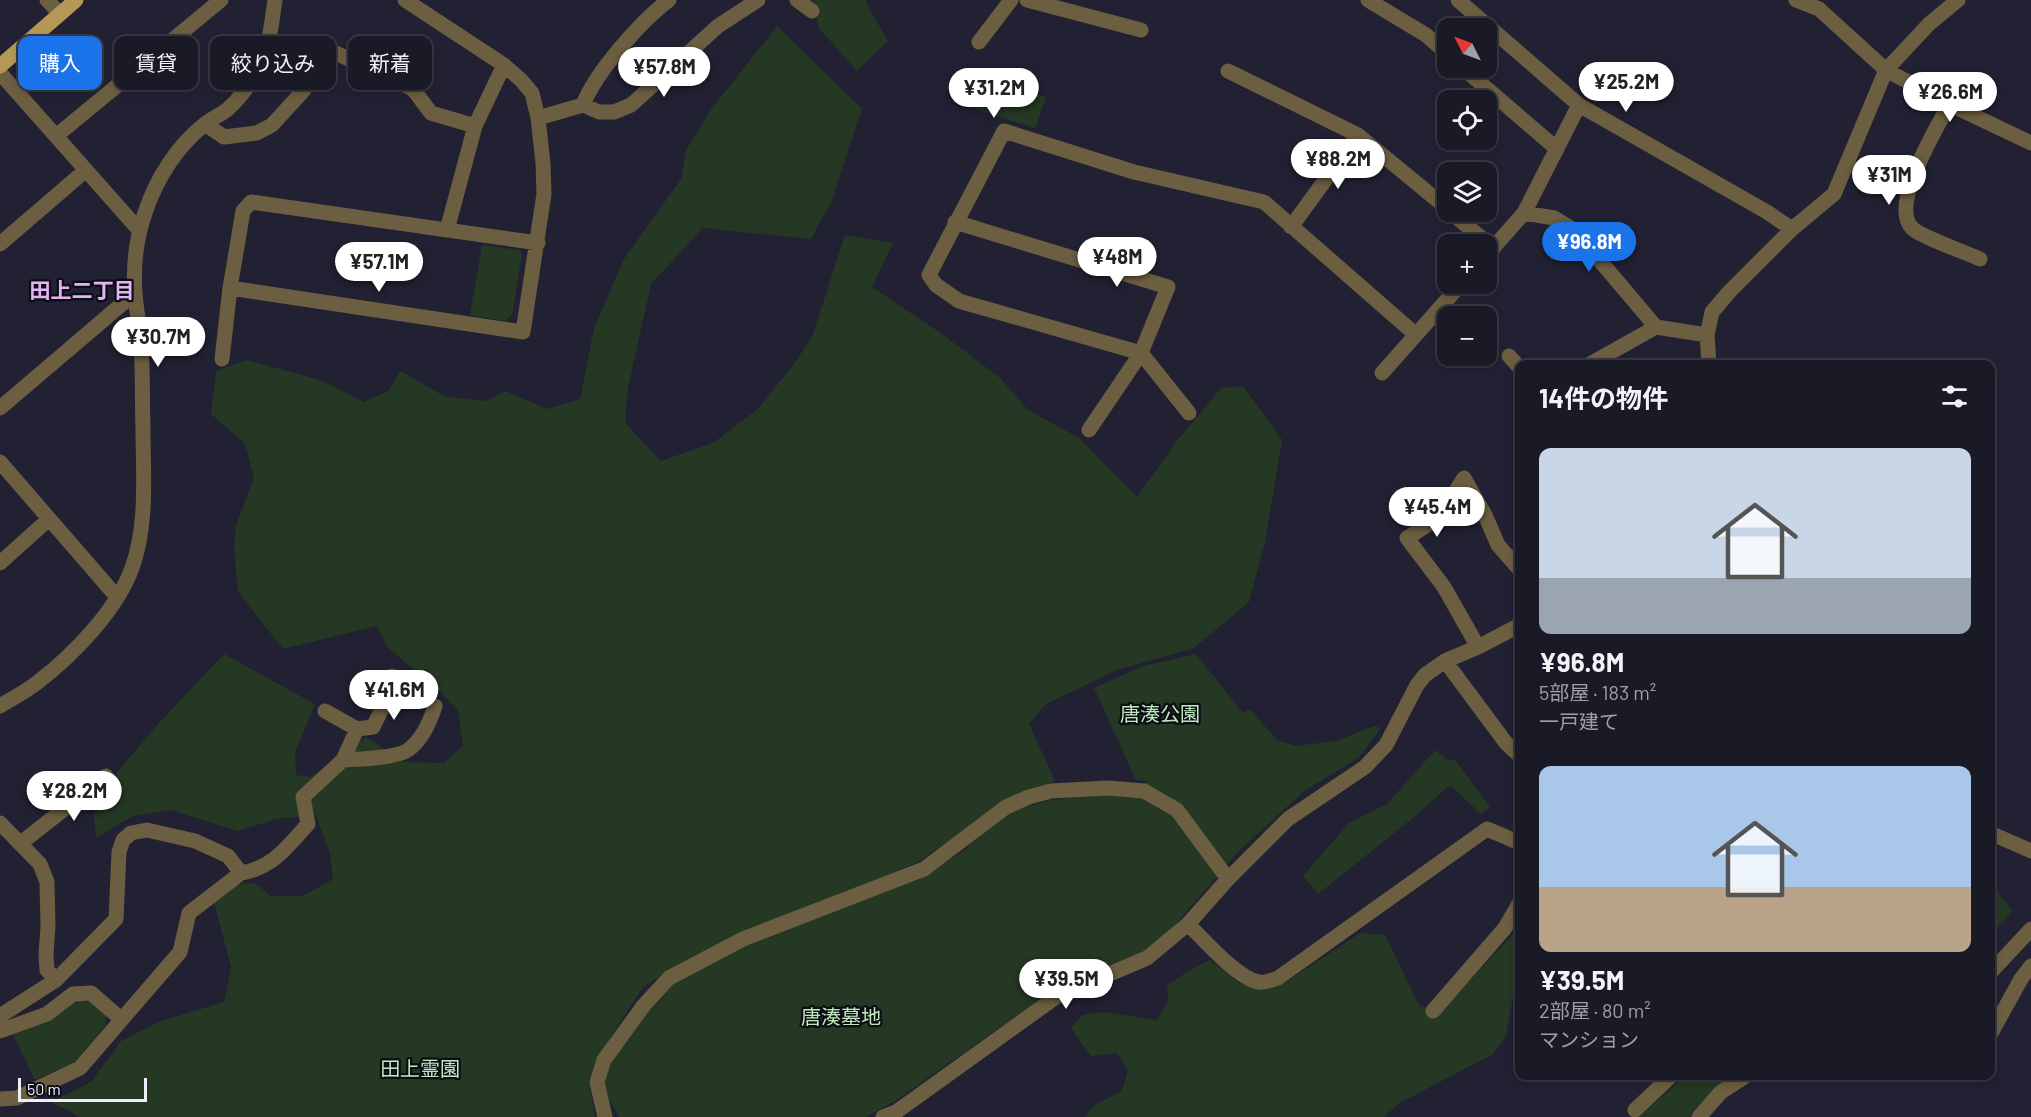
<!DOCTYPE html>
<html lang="ja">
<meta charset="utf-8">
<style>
:root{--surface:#1a1926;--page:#272632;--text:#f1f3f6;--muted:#9fa0a7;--line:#383843;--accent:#1a73e8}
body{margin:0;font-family:Barlow,"Noto Sans JP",sans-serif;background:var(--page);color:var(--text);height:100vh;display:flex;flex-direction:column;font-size:22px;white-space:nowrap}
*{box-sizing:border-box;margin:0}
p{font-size:20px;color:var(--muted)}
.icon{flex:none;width:33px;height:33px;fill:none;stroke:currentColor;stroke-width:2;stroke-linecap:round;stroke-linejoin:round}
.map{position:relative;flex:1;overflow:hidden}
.sheet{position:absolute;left:1515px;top:360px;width:480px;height:720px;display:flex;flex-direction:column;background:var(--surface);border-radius:12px;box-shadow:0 3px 9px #0003,0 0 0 2px var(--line)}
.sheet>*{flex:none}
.top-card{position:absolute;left:18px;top:36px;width:570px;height:54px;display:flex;gap:12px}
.needle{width:39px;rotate:312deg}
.tools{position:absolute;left:1437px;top:18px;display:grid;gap:12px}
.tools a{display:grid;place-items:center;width:60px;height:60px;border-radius:12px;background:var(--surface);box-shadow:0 3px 9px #0003,0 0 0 2px var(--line);font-size:30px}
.scale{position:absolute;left:18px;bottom:15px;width:129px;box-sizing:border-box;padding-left:6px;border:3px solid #eeedfa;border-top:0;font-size:16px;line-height:21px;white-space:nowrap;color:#eeedfa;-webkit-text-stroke:4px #0c0c14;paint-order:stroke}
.price{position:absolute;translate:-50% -51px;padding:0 14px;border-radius:21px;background:#fff;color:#222;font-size:20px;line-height:39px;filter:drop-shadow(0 2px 3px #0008)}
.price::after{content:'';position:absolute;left:50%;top:36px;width:18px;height:14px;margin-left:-9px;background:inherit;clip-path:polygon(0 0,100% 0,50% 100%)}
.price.on{background:var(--accent);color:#fff}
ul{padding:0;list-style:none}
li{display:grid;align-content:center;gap:12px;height:318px;padding:0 24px}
li span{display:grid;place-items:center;height:186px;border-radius:12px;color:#555}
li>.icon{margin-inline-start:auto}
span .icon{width:108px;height:108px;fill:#fffc;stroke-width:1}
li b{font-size:26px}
h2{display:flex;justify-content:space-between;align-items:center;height:72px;padding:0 24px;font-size:26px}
.chip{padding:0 21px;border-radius:12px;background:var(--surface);box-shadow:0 3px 9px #0003,0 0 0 2px var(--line);font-size:21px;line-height:54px}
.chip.on{background:var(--accent);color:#fff}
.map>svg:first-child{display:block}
</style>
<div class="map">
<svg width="2031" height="1117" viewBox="0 0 2031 1117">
<rect width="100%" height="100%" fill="#222133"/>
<path fill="#243823" d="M814,0H867L866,3L888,41L857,71L818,27Z
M777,26L862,109L832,200L811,239L703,228L651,284L628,387L625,423L661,461L713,443L758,409L794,364L812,337L845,235L893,243L872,287L942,334L1000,378L1028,410L1079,438L1137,497L1176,442L1221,388L1243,386L1282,440L1265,542L1249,602L1194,648L1117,670L1046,704L1029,724L1055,781L1004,802L918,862L691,958L643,987L596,1060L589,1081L595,1117H80L51,1102L91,1082L121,1041L161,1021L224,1002L231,967L214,902L230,884L255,883L271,896H303L333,879L330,854L316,815L276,819L238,831L171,810L133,816L96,838L94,819L96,797L158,724L224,654L315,704L295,753L296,775L310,777L343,756L366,737L405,762L444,763L463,746L458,710L428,681L389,649L376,626L283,649L238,592L234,546L236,525L254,478L245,444L211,414L216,371L247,360L323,381L364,402L388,391L400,371L444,396L487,401L506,391L547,409L580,399L594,328L624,259L681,179L686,150L710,111Z
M976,74L1046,97L1035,128L958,104Z
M482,245L519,250L522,254L512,315L505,321L470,315Z
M1196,654L1243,713L1250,709L1277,740L1295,746L1336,741L1374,726L1381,728L1358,758L1303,792L1238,852L1170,931L1138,955L1049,993L895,1101L866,1117H619L609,1099L604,1082L610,1064L639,1022L673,982L755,941L923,877L962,852L1007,813L1050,800L1118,794L1149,781L1136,780L1094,688L1143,666Z
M1435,750L1446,759L1456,761L1490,807L1481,814L1450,785L1414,817L1318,894L1303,876L1349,823L1387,804Z
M1991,887L1997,891L2013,911L1991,935Z
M1519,928V959L1506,1036L1493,1054L1398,1104L1384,1117H1084L1095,1105L1122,1091L1128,1070L1116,1053L1091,1056L1071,1028L1082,1015L1104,1012L1157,1020L1168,1002L1167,986L1188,971L1210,960L1239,983L1261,988L1286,982L1360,933L1385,935L1420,1007L1439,1008L1457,994Z
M76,1001H89L107,1015L105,1026L74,1063L35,1080L12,1033Z
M1686,1076H1736L1695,1109L1689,1117H1638Z"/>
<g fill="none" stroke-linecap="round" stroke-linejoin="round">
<path stroke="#6c5e40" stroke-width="15" d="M47,0L60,14
M405,0L504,65L521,80L532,93L538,118L543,163L544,194L523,332L230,288L243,211L251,202L538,243
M797,0L812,11
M1027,0L1141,30
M1368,0L1426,35L1448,54
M1458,0L1579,105L1767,212L1792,229
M1796,0L1819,9L1886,70L1949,104L2031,143
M979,42L1011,0
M1463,68L1557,149
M1228,71L1358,135L1448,209
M0,73L139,230
M1949,104C1937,129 1889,204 1912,228C1919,236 1967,253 1980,259
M583,105C595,73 641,21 669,0
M538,118L583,105L599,112H614L631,105L718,26L758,0
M205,124L224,137L257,133L272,125L304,90L325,48L413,89L431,113L475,126
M56,136L221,0
M1450,212L1494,248
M1524,213L1554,218L1574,230L1656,327
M955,222L1168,287L1141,353L1089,430
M1291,227L1358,135
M447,230L475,126L504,65
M0,244L86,170
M1486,256L1524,213L1579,105
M1509,356L1520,368
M222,359L230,288
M1590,364L1656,327L1707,335
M1709,364L1707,335L1712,312L1730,291L1792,229L1834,194L1886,70L1929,24L1958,0
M1382,373L1461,284
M0,408L135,293
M1189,413L1141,353L959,301L936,285L929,275L1004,131L1134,172L1264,202L1415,334
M0,462L117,597
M0,563L49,519
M1478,647L1444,587L1407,538L1438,518L1464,478L1485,515L1498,545L1520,570
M1445,661L1506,743L1520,756
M0,706C13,698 27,691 38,682C73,655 117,610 132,568C148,524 143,474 143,429C142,400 143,371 141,342C140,326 136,310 135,293C133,266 136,239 145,213C156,179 177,146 205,124C212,118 221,115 228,109C237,101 247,88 254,78C269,56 271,26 275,0
M357,729L373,727L388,697L392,676
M343,760C357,759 398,758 408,750C422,740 430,722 435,706
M0,823L40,864L47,882L48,927L46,954L47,970L56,980L0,1016
M1990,833L2031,851
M21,843L106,776
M241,873C273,868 288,846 308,824L303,797L343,760L357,729L325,711
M1188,924C1204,940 1238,979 1259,982C1265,983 1272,980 1278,978L1487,829L1520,843
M1990,973L2031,929
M1433,1011L1505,928L1520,902
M0,1031L47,1014L73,994L91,993L121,1019
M1990,1035L2021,979L2031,966
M0,1099L17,1098L80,1068L180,952L189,913L241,873L228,856L195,841L147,830L131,833L123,840L119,852L116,919L56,980
M1635,1110L1671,1076
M605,1117L597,1082L604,1060L644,1005L669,978L743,939L924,869L1006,807L1029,797L1051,791L1108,788L1144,791L1177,810L1228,879
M883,1117L896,1112L1056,997L1147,958L1188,924L1228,879L1288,819L1365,767L1386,745L1417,685L1425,675L1445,661L1478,647L1520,625
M1699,1117L1721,1092L1746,1076"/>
<path stroke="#b59856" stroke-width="15" d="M0,66L76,0"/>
</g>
<g text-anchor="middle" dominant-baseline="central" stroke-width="4.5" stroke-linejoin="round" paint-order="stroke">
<g font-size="20" fill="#beeabb" stroke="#0c0c14">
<text x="1160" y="713">唐湊公園</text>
<text x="841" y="1016">唐湊墓地</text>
<text x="420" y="1068">田上霊園</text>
</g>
<g font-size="21" font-weight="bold" fill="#e2b4f3" stroke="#0c0c14">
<text x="82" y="289">田上二丁目</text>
</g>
</g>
</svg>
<div class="tools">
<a><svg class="needle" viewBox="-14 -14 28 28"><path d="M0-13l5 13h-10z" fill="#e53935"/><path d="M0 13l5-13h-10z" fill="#9fa0a7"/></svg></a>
<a><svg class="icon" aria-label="locate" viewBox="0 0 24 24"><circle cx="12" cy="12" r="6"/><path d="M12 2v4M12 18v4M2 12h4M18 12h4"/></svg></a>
<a><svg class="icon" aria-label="layers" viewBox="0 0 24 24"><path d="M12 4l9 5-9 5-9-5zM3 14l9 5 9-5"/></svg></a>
<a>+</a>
<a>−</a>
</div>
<div class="scale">50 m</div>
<b class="price" style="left:664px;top:98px">¥57.8M</b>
<b class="price" style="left:1626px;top:113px">¥25.2M</b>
<b class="price" style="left:994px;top:119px">¥31.2M</b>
<b class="price" style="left:1950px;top:123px">¥26.6M</b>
<b class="price" style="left:1338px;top:190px">¥88.2M</b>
<b class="price" style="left:1889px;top:206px">¥31M</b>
<b class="price on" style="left:1589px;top:273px">¥96.8M</b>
<b class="price" style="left:1117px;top:288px">¥48M</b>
<b class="price" style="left:379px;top:293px">¥57.1M</b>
<b class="price" style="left:158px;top:368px">¥30.7M</b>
<b class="price" style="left:1437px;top:538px">¥45.4M</b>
<b class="price" style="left:394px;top:721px">¥41.6M</b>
<b class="price" style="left:74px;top:822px">¥28.2M</b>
<b class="price" style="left:1066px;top:1010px">¥39.5M</b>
<div class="top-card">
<a class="chip on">購入</a>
<a class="chip">賃貸</a>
<a class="chip">絞り込み</a>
<a class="chip">新着</a>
</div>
<section class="sheet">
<h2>14件の物件<svg class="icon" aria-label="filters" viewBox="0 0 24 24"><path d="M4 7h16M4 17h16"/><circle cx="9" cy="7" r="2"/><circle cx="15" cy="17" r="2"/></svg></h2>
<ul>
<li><span style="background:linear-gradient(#c9d6e8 70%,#9aa5b1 0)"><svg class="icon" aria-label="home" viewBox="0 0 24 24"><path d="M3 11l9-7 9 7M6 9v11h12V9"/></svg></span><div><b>¥96.8M</b><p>5部屋 · 183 m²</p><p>一戸建て</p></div></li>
<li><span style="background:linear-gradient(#a9c7e8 65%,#b9a48a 0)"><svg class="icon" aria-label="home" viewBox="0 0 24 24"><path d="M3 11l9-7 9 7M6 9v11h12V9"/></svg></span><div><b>¥39.5M</b><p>2部屋 · 80 m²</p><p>マンション</p></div></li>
</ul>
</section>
</div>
